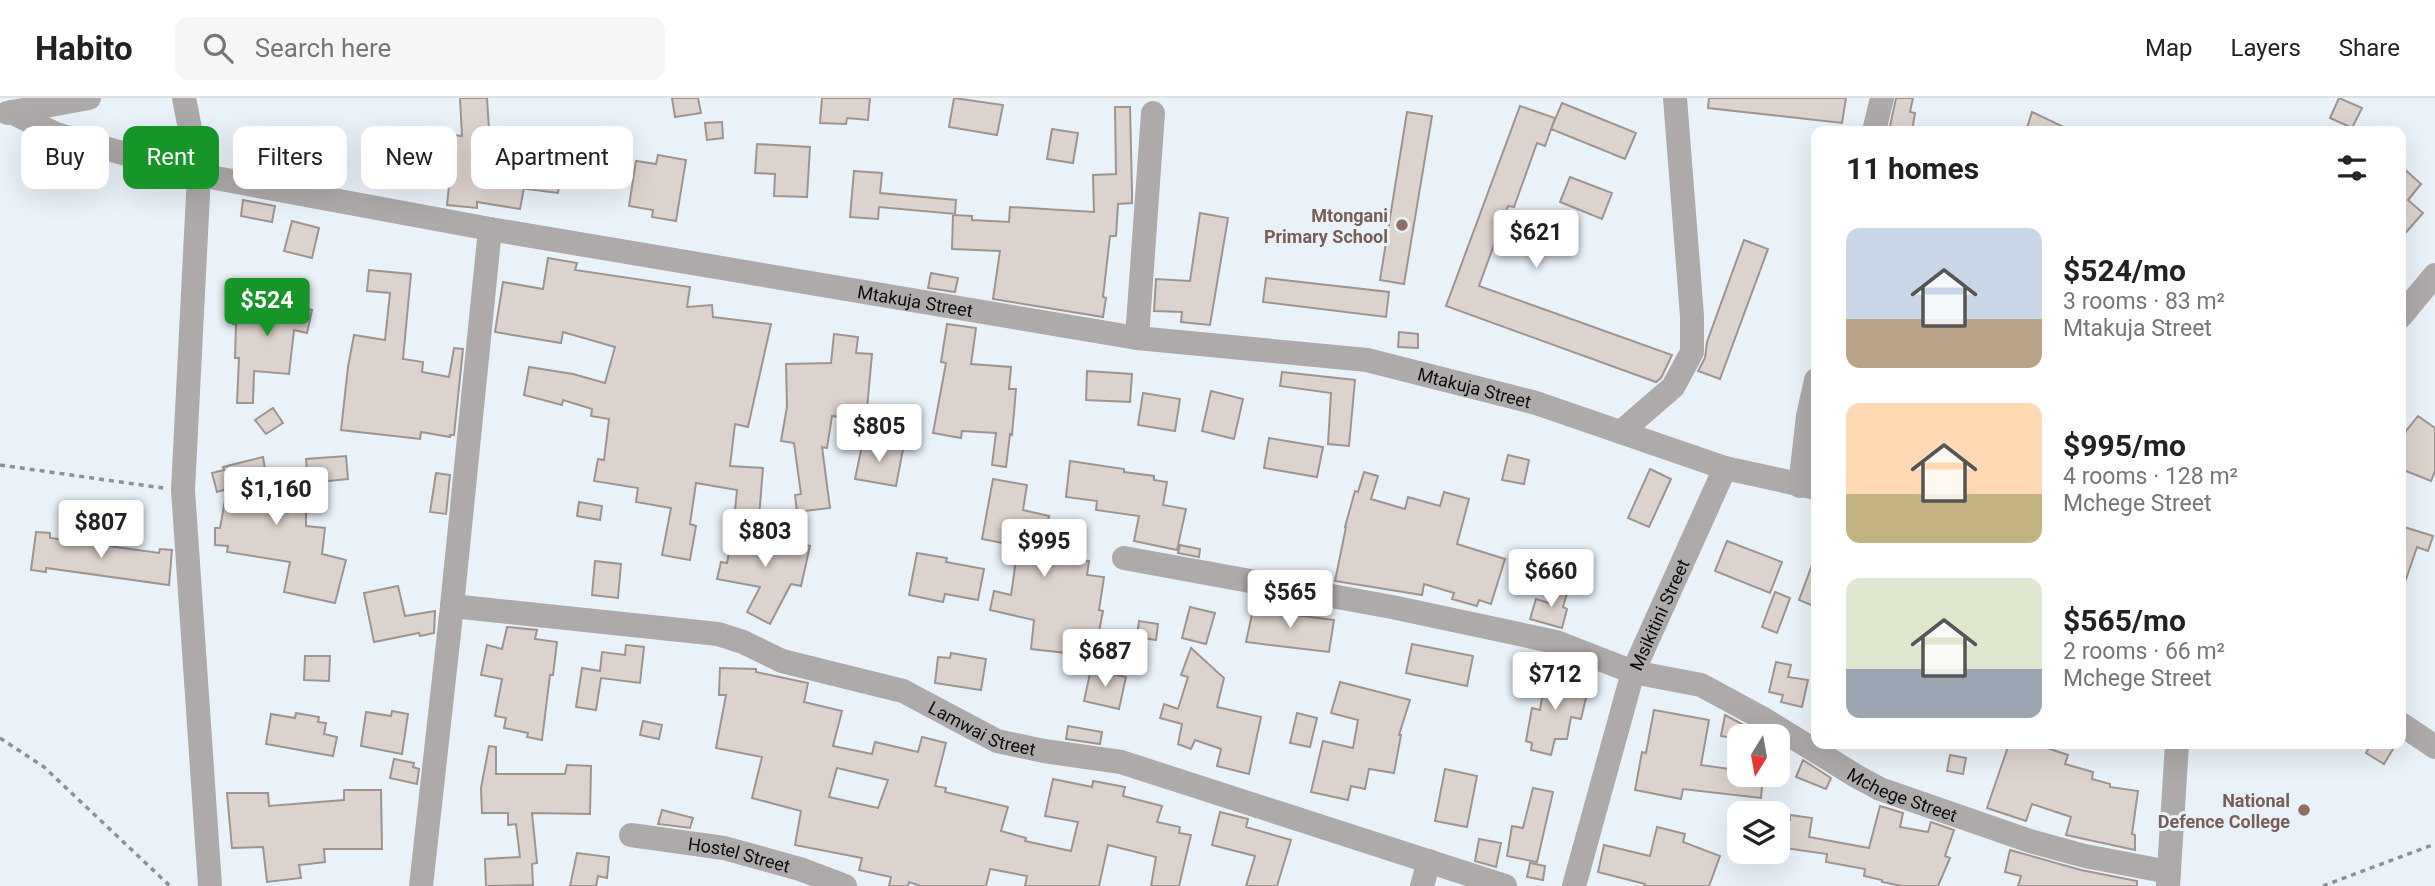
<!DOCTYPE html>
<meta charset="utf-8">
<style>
:root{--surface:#fff;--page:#f6f6f6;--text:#222;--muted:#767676;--line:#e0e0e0;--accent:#169628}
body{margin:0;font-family:Roboto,sans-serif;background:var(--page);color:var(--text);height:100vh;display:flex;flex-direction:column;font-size:26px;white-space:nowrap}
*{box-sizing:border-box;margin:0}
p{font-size:23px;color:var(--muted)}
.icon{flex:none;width:38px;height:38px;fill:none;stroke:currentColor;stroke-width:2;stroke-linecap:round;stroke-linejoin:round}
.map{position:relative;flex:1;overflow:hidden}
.panel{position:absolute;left:1811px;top:28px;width:595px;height:623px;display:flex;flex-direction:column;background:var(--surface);border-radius:14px;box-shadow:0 7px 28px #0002}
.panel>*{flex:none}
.guide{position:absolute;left:21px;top:28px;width:665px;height:63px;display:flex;gap:14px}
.needle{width:46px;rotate:191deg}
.buttons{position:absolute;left:1727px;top:626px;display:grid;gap:14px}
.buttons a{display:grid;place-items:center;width:63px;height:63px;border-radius:14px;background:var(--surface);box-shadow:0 7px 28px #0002;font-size:35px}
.price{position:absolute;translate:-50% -60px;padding:0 16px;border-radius:7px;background:#fff;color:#222;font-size:23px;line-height:46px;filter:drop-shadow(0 2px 4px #0008)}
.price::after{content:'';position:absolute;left:50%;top:42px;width:21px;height:16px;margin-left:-10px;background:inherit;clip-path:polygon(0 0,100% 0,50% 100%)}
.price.selected{background:var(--accent);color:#fff}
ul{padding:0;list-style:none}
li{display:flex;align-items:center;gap:21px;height:175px;padding:0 35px}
li span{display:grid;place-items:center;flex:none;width:196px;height:140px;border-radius:14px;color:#555}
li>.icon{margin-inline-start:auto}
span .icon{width:84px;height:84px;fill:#fffc;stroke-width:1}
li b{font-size:30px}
h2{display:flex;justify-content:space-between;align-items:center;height:84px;padding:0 35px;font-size:30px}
.chip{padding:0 24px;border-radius:14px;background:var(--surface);box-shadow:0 7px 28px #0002;font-size:24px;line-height:63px}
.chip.selected{background:var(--accent);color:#fff}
header{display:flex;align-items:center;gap:42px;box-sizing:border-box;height:98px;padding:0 35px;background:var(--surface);border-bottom:2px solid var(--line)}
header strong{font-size:33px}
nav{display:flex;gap:38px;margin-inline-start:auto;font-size:24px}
.search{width:490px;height:63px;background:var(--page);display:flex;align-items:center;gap:18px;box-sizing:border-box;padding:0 24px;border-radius:14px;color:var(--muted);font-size:26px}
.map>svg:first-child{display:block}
</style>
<header>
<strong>Habito</strong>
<div class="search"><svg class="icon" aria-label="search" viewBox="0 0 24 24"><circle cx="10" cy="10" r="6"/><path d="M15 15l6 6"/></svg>Search here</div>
<nav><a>Map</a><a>Layers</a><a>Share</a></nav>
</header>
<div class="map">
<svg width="2435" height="788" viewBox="0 0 2435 788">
<rect width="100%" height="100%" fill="#eaf2f9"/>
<path fill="#ddd3ce" stroke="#9e9490" stroke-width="2" fill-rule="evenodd" d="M460,0H487L489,31L484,32L480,72L526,79L520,111L477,104V110L447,107L454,37L462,38Z
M672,0H698L701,15L675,19Z
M822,0H870L868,22L847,20L846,26L820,25Z
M954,0L1003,7L997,37L949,29Z
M1709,0H1846L1842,25L1708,10Z
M1896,0H1913L1910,14L1915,15L1912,33H1889Z
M2339,0L2362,10L2352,30L2330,20Z
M1562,5L1636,35L1625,61L1551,31Z
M1520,8L1555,20L1545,48L1537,45L1514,109L1508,108L1479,188L1672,257L1661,280L1656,284L1446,208Z
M1115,9H1130L1132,94V105L1118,106L1116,138H1110L1103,199L1106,200L1103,219L993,201L1000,153L952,151L953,117L972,118V122L1009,124L1010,109L1094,114L1093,77L1116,76Z
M1407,14L1432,18L1404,186L1380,182Z
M2032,14L2072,33H2026Z
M722,24L723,40L707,42L705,25Z
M1052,31L1078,35L1073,65L1047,61Z
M239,46H264V74L239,69Z
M757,46L810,49L807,99L774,98L775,76L755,75Z
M531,48L576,53L575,59L591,61L589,80H581L580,84L573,83V89L559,88L558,95L526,91Z
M658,57L686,62L676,123L652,119L653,112L629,108L636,63L656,66Z
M2401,68L2421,86L2408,102L2423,115L2401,140Z
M854,73L882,75L880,95L956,102L955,116L879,109L878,121L850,119Z
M1570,79L1612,95L1602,121L1560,104Z
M243,102L275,108L272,124L241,118Z
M1200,115L1228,120L1210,227L1181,224L1182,214L1154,213L1156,181L1190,183Z
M292,123L319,130L312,160L284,153Z
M1744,142L1768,151L1720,281L1698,273L1705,260L1707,244Z
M548,160L577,165L575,172L690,189L687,209L712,207L713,219L771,226L748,329L735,326L730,368L763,370L759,419L734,422L737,392L696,385L690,426L696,428L690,462L662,457L671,410L636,404L638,390L594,383L598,361L604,362L609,321L591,318L592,311L563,302L562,307L524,297L529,269L573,276L605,285L615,249L563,234L561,245L495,234L503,184L543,191Z
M369,172L411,176L403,261L423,264L422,274L449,279L454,250L463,251L454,337H450V339L421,334L420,341L341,332L348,269L354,237L385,242L390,195L367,193Z
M931,175L958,180L955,194L928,190Z
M1266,180L1389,194L1386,219L1263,204Z
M255,193L300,199L298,208L312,212L307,235L294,232L289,276L254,273L253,305H237L239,260H235L236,226H233L236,209L253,211Z
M947,226L976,230L971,266L1011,269L1009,291H1016L1012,337L1010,336L1006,369L992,367L996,335L962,333L961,340L933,335L946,265L941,264Z
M1399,234L1418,236V250L1398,249Z
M834,236L858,239L856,255L872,256L866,321L832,318L827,350L822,349L830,410L797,414L795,397L801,396L794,345L781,343L787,309L786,266L831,265Z
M1087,273L1132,276L1130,304L1086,302Z
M1282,274L1355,282L1349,348L1328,346L1331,295L1280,288Z
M1211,293L1243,301L1234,341L1202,333Z
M1143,295L1180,301L1175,333L1138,327Z
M273,310L283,325L266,336L255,322Z
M2418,318L2435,330V373L2431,383L2401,371V348L2406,333Z
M1269,340L1323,349L1317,379L1264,370Z
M863,343L903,351L896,388L855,381Z
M1508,357L1529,362L1524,386L1502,382Z
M346,358L348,381L308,385L306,361Z
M263,359L265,371L306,380V428L325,430L322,456L346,462L335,505L284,494L290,464L227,454L228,448L215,447V430H220L227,391L217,394L212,375L224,372L223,369Z
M1070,363L1124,371V374L1154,378V382L1167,384L1163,407L1186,411L1177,452L1134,443L1139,418L1096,412L1097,403L1066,399Z
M1650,371L1671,381L1649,429L1628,420Z
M1364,374L1378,378L1371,401L1405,411L1408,399L1440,408L1444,394L1469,401L1457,446L1505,461L1491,506L1479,502L1477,508L1452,501L1454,495L1424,486L1422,497L1335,483L1346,429H1345L1355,393L1358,394Z
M436,375L450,377L446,416L430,414Z
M993,381L1027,387L1023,412L1049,418L1041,456L1089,463L1087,477L1104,479L1099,512L1103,513L1093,564L1075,561V556L1031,551L1034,522L990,512L994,493L1011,497L1018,448L982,441Z
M579,404L602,408L600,422L577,418Z
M2401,428L2433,438L2428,453L2417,449L2404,487H2401Z
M734,430L788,446V442L810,448L801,488L791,486L770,526L747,514L760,489L717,481L721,464L727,465Z
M36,434L50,435V440L159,455L160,451L172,452L169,487L46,470V474L31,472Z
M1727,443L1782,464L1770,495L1715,473Z
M1180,447L1200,451L1199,459L1178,455Z
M917,455L947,460L946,464L984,471L978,502L945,496L943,504L909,497Z
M1815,459H1816V509L1799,502Z
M595,463L621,466L618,500L592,497Z
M398,488L405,518L435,513L434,535L420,538L419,535L374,544L364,495Z
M1554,488L1568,492L1563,509L1567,511L1562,530L1530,521L1536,501L1549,505Z
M1775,494L1790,500L1777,535L1762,529Z
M1254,507L1280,513V515L1334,522L1329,554L1246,544Z
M1190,509L1215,515L1206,546L1182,540Z
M1139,523L1158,526L1156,542L1137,539Z
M507,529L537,532L535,541L557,544L553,577H550L542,642L527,639L528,635L504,630L506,620L495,618L502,581L481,577L487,547L502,551Z
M1412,546L1473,558L1467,588L1406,575Z
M626,547L644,549L640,585L601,580L596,612L576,609L582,570L600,573L602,554L625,557Z
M1191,550L1224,580L1217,609L1261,619L1249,676L1217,668L1221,651L1195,642L1191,651L1178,646L1182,626L1160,620L1164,606L1178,611L1188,579L1181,577Z
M951,555L986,561L981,592L935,585L938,559L950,560Z
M305,558H330L329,583L304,582Z
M1776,564L1791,567L1788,579L1808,582L1802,609L1781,604L1783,597L1769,594Z
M1547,569L1566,575L1565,587L1588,591L1581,621L1571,619L1567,641H1555L1551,657L1531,652L1532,645L1526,643L1532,610L1540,612Z
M720,570L756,571V574L808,585L804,604L842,613L833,648L872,656L875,644L918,654L922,639L946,645L935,688L946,690L945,694L1008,709L1001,733L1026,740L1025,743L1071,753L1078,724L1045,718L1053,681L1092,689L1093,683L1125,689L1123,698L1162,708L1157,724L1180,729L1179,735L1191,737L1179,788H1151L1156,759L1108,747L1099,788H1025L1027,778L990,771L986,788H921L909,784L908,788H889L891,779L859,772L862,760L795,747L801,713L752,700L762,659L716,650L726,597H719ZM837,670L888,682L878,710L829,699Z
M1091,571L1126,579L1119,611L1084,603Z
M1340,584L1410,602L1399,637H1401L1394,675L1369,671L1365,691L1351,688L1348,702L1311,694L1323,643L1353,650L1358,622L1331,615Z
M1654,612L1709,622L1701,667L1737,672L1736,677H1763L1761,700L1683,691L1681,701L1635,692L1642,654L1646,655Z
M392,613L408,616L402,656L361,648L366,614L391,618Z
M296,615L319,619L318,624L326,625L324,636L337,639L333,658L266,646L271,616L295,620Z
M1297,615L1317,620L1310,649L1290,645Z
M1725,617L1755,633L1754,639H1740V641L1721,638Z
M643,623L662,627L659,641L640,637Z
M1068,628L1102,634L1100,646L1066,641Z
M2009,646H2035L2068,657L2065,666L2093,674L2092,681L2110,686V689L2138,693L2132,736L2135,737V752L2066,737L2071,719L2032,706L2026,723L1987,710Z
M2371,646H2396L2384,666L2366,655Z
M489,648L496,649V676H565L567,667L591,668L590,716L532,715L537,765L532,766L533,787L486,788L485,761L520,759L516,726L508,727V715H482L481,690Z
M1950,657L1966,660L1963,676L1947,673Z
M394,661L414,665L413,669L419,671L417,686L390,680Z
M1803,662L1831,680L1826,691L1796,679Z
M1445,671L1477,678L1467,729L1435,723Z
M1533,690L1553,694L1537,764L1507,758L1512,728L1523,730Z
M344,692H381L382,751H324L325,764L299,767L301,780L267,784L263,749L232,750L227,695H268L269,708L344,702Z
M1880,708L1903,715L1900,729L1928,734L1931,724L1954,732L1945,758L1950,760L1938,788H1902L1882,784V782L1864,778L1865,771L1826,764L1827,756L1778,749V720L1790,722V717L1812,720L1809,739L1869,750Z
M662,712L693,720L690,730L658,726Z
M1220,714L1248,721L1246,729L1291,742L1277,788H1246L1255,758L1212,747Z
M1657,729L1685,736L1683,744L1720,758L1709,788H1644L1645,786L1598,774L1604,747L1650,758Z
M1479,741L1501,745L1496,769L1475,763Z
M2010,752L2081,772L2137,783V788H2018L2021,778L2005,774Z
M577,755L609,759L607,780L598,778L596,788H570Z
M1530,765L1545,768L1543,782L1527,779Z"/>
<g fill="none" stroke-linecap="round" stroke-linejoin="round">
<path stroke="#8c9196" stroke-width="3.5" stroke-dasharray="5 5" stroke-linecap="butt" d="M0,367L163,390
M0,640L44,669L170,788
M2323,788L2435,746"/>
<g stroke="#aeaaa9" stroke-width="24">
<path d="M184,0L199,77L183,392L210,788"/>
<path id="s1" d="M11,14L56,36L199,77L490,131L1137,240L1367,262L1536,305L1725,370L1816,390"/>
<path d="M7,15L89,0"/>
<path d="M1874,33L1882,0"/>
<path d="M2401,218L2435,177"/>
<path d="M1137,240L1153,15"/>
<path d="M1621,334L1673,289L1692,254V218L1675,0"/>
<path d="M1800,388L1808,318L1816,282"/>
<path id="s2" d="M1124,460L1392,509L1556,544L1633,574L1701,587L1762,620L1856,678L1880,691L2030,743L2085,758L2169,774"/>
<path id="s3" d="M452,508L718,536L743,544L782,563L903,593L997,643L1044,653L1121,664L1505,788"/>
<path d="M2401,626L2435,649"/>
<path id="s4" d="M631,737L724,750L800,771L845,788"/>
<path d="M421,788L452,508L490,131"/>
<path d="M1422,788L1429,763"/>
<path id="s5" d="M1574,788L1633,574L1725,370"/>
<path d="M2168,788L2177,646"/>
</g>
</g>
<g fill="#8d6e63" stroke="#eaf2f9" stroke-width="2.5">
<circle cx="1402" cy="127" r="7"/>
<circle cx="2304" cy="712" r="7"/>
</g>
<g text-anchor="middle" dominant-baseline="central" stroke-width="6" stroke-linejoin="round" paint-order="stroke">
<g font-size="18" font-weight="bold" fill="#785e54" stroke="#eaf2f9" text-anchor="end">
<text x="1388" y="117">Mtongani<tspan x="1388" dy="21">Primary School</tspan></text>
<text x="2290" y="702">National<tspan x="2290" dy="21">Defence College</tspan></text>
</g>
<g font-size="18" fill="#0b0d10" stroke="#eaf2f9">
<text stroke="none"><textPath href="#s1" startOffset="926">Mtakuja Street</textPath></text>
<text stroke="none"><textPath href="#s1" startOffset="1493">Mtakuja Street</textPath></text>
<text stroke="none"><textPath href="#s5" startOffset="285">Msikitini Street</textPath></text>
<text stroke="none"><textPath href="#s3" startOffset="550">Lamwai Street</textPath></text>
<text stroke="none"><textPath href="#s2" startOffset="822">Mchege Street</textPath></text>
<text stroke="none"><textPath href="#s4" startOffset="110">Hostel Street</textPath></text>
</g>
</g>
</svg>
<div class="buttons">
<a><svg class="needle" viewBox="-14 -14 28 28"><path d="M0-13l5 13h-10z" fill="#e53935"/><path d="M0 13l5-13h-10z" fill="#767676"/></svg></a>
<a><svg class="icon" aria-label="layers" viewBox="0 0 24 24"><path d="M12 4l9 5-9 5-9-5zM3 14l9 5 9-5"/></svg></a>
</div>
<b class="price" style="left:1536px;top:172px">$621</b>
<b class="price selected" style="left:267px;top:240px">$524</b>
<b class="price" style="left:879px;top:366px">$805</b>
<b class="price" style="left:276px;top:429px">$1,160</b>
<b class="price" style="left:101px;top:462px">$807</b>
<b class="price" style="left:765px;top:471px">$803</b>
<b class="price" style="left:1044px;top:481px">$995</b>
<b class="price" style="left:1551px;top:511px">$660</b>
<b class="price" style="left:1290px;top:532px">$565</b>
<b class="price" style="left:1105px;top:591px">$687</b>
<b class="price" style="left:1555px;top:614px">$712</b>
<div class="guide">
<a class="chip">Buy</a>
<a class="chip selected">Rent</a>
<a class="chip">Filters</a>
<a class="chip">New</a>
<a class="chip">Apartment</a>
</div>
<section class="panel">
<h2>11 homes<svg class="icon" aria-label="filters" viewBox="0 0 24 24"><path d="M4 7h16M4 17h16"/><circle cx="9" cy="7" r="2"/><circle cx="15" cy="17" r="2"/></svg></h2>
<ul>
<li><span style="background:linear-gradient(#c9d6e8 65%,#b9a48a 0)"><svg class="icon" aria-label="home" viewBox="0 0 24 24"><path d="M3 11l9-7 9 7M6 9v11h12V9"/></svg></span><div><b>$524/mo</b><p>3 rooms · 83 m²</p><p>Mtakuja Street</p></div></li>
<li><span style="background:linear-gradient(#ffd9b3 65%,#c2b280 0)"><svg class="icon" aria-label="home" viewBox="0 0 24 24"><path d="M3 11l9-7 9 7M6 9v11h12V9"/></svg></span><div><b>$995/mo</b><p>4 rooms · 128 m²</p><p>Mchege Street</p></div></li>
<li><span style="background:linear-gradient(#dfe7d0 65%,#9aa5b1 0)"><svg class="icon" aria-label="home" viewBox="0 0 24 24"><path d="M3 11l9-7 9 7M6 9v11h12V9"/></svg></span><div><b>$565/mo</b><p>2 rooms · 66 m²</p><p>Mchege Street</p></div></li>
</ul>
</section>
</div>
